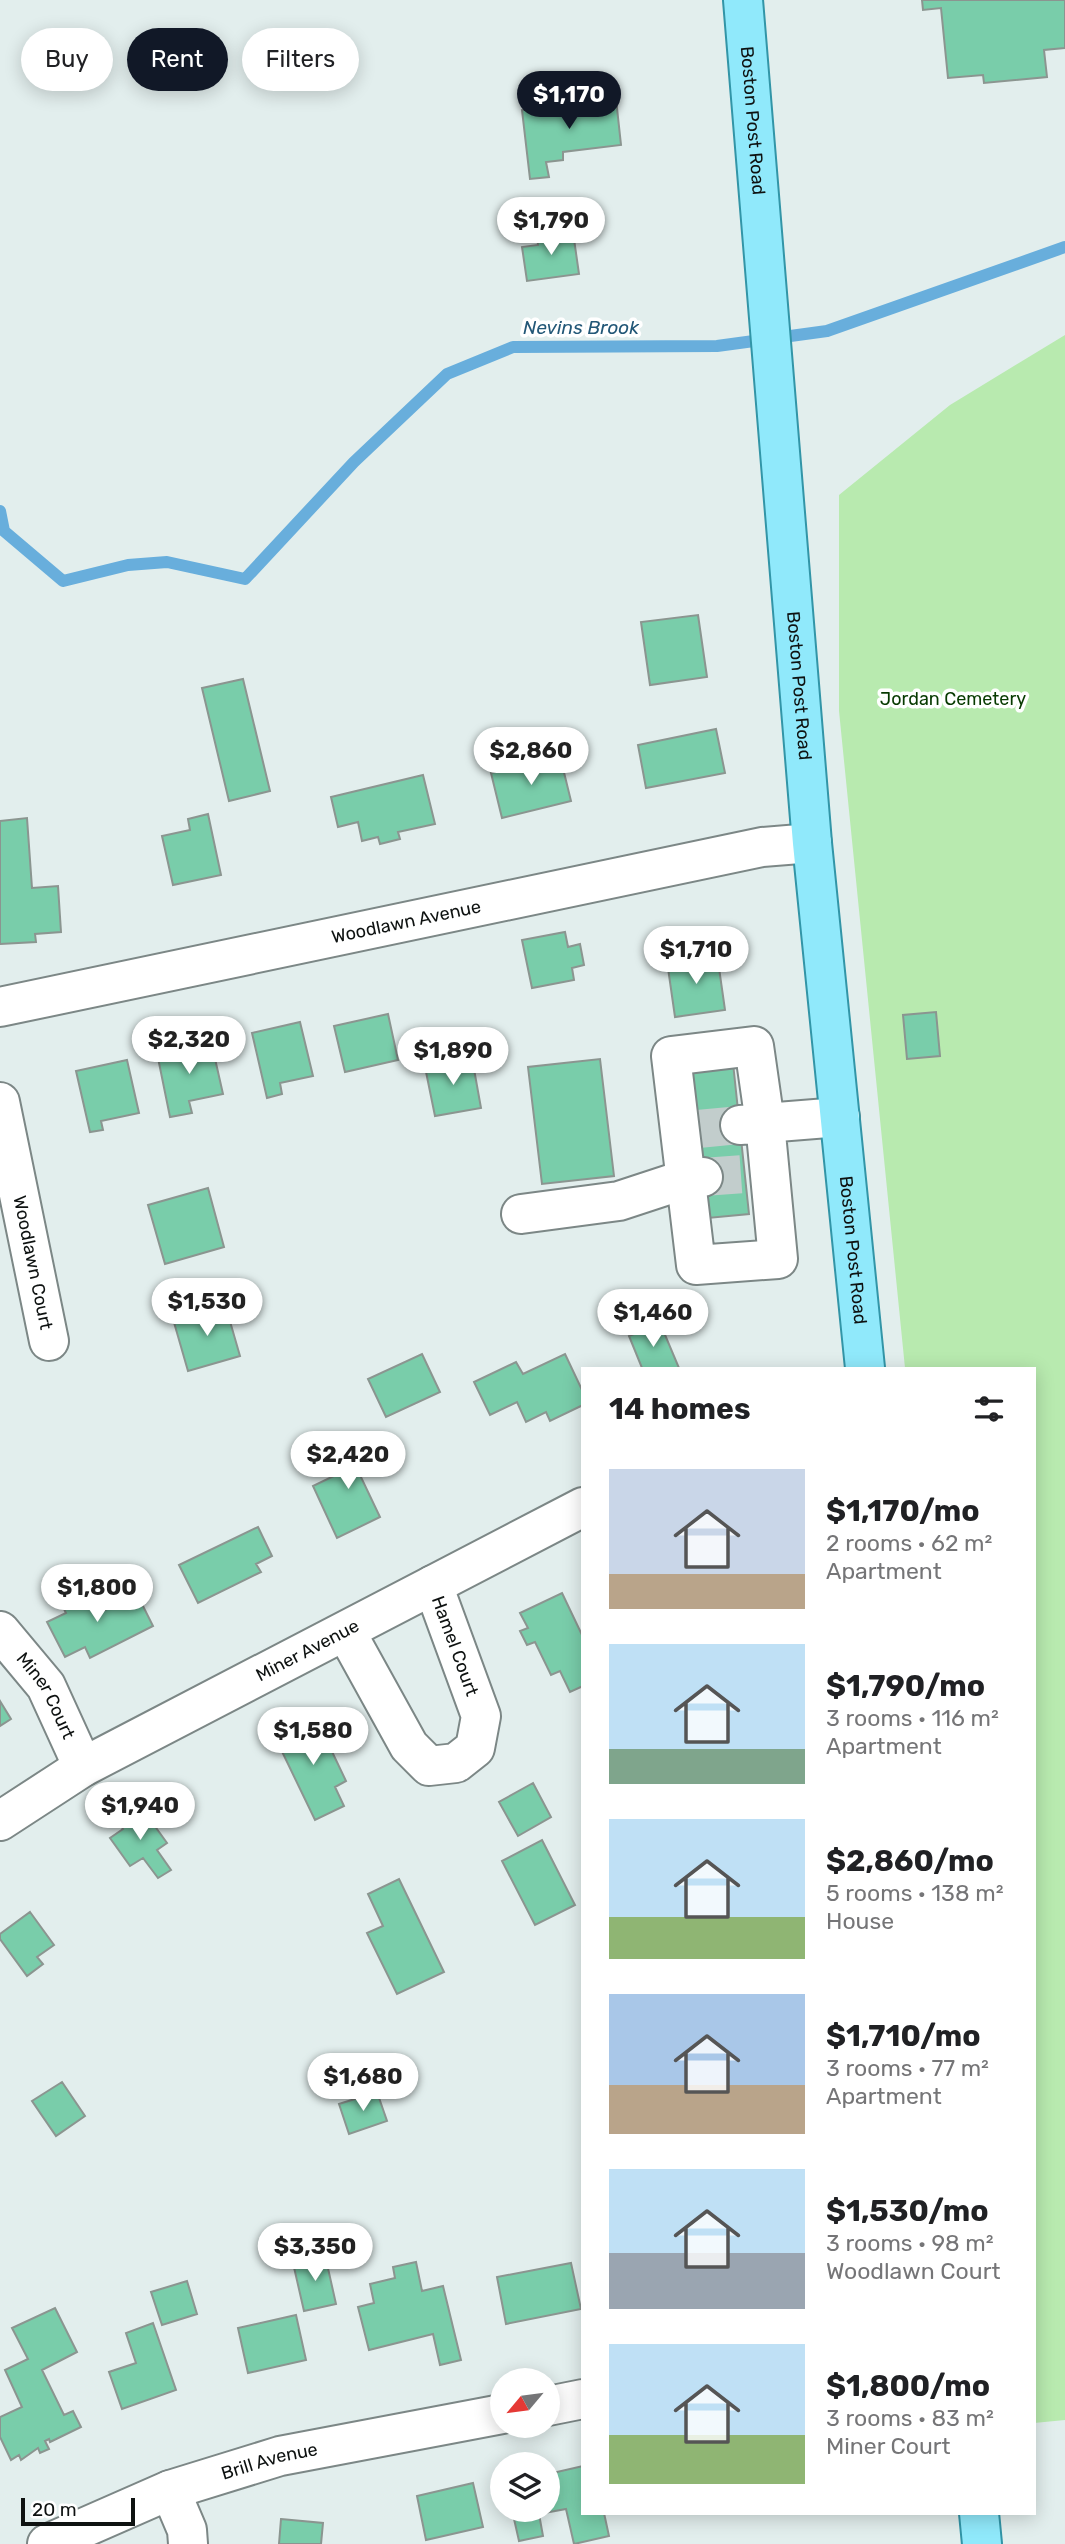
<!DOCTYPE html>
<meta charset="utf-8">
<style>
:root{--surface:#fff;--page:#f2f2f2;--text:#202124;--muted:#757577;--accent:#111827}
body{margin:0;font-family:Rubik,sans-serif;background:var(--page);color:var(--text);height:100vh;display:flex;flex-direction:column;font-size:26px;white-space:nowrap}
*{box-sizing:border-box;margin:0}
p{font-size:23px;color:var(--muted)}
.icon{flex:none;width:38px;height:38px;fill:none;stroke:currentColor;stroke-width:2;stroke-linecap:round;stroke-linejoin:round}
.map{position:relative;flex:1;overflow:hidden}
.side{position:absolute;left:581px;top:1367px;width:455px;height:1148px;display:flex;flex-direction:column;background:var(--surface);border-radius:0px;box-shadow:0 4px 18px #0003}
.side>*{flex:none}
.hud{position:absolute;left:21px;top:28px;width:455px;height:63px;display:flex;gap:14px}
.needle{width:46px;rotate:241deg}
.controls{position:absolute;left:490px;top:2368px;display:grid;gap:14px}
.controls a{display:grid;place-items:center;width:70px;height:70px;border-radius:50%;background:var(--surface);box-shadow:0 4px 18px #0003;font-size:35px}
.scale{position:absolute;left:21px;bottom:18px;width:114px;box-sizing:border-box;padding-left:7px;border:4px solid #0e1211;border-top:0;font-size:19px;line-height:24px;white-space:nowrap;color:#0e1211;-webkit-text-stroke:5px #fff;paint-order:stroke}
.price{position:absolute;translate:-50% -60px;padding:0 16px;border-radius:24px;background:#fff;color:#222;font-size:23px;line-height:46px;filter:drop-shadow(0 2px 4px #0008)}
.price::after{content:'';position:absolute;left:50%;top:42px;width:21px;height:16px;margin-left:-10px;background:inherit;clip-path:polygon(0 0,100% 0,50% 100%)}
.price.current{background:var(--accent);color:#fff}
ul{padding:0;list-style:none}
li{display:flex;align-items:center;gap:21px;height:175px;padding:0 28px}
li span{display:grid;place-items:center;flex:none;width:196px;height:140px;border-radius:0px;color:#555}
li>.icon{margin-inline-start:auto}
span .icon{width:84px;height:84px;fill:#fffc;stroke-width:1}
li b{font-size:30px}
h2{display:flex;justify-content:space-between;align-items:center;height:84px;padding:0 28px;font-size:30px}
.chip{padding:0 24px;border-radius:32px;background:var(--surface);box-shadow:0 4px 18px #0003;font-size:24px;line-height:63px}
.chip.current{background:var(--accent);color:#fff}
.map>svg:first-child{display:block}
</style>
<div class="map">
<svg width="1065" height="2544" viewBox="0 0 1065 2544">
<rect width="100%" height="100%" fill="#e2eeed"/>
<path fill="#b8eaaf" d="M1065,335V2420L1034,2423V1368H905L839,711V495L950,405Z"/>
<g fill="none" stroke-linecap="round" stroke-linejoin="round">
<path stroke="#68aedc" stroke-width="12" d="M0,511L4,531L63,581L128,565L167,562L245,579L354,462L447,374L513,347L717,346L827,331L1065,247"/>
</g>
<path fill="#79cdaa" stroke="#8b9590" stroke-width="2" d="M922,0H1065V48L1044,50L1047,77L984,83L983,75L948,78L941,8L923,10Z
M603,94L610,100L616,99L621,145L563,152V160L546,162L549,177L530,179L522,110L588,102L593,95Z
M573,232L579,274L527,281L522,247L538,245L537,237Z
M698,615L707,677L650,685L641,622Z
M243,679L270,791L229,801L202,688Z
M716,729L725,773L646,788L638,745Z
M560,756L571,801L502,818L491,773Z
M423,775L435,824L398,832L400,839L380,844L378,837L362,841L358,822L338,827L331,797Z
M208,814L221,875L173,885L162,836L190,830L188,819Z
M27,818L32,888L58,886L61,932L35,934L36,942L0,944V821Z
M565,932L568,947L580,944L584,965L572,968L574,980L532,988L522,940Z
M717,954L725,1010L675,1017L667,961Z
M936,1012L940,1056L907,1059L903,1015Z
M388,1014L398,1060L345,1072L334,1026Z
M300,1022L313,1076L280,1083L282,1094L267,1098L252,1033Z
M211,1041L223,1094L189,1101L192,1113L170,1117L157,1053Z
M472,1058L481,1108L435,1116L425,1067Z
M600,1059L614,1176L542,1184L528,1067Z
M127,1060L139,1113L101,1121L103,1130L90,1132L76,1071Z
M733,1063L749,1214L708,1218L691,1068Z
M208,1188L224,1247L165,1264L148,1205Z
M225,1304L240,1356L188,1371L173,1319Z
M660,1323L679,1368H642L629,1336Z
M422,1354L440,1392L386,1417L368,1379Z
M565,1354L583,1392V1405L550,1421L546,1412L526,1422L517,1402L490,1415L474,1382L516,1362L523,1374Z
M363,1439L375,1466L359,1473L380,1517L337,1538L313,1486L340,1473L331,1454Z
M258,1527L272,1556L256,1564L261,1572L198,1603L179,1565Z
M82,1588L95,1615L137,1594L153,1626L90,1658L85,1647L65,1657L47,1622L66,1613L59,1599Z
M562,1593L583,1637V1686L570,1692L560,1671L551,1675L535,1642L527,1645L520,1631L528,1628L520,1613Z
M0,1701L11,1719L0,1726Z
M316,1718L346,1781L335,1787L344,1806L315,1820L275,1737Z
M533,1783L551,1817L518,1836L499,1802Z
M126,1806L137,1821L146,1814L167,1843L157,1850L171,1870L158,1878L143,1858L130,1866L110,1838L123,1829L113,1815Z
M542,1840L575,1905L535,1925L502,1861Z
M399,1879L444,1972L397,1994L367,1933L383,1926L368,1894Z
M30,1912L54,1945L37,1957L43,1964L27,1976L0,1939V1934Z
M62,2082L85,2116L56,2136L32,2101Z
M377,2092L387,2121L349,2134L339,2104Z
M325,2255L336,2304L304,2311L293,2263Z
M416,2262L422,2291L443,2286L461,2360L440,2365L433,2334L369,2350L358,2307L374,2303L370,2284L395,2278L393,2267Z
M571,2263L581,2309L506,2324L497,2277Z
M187,2281L197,2314L162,2325L151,2292Z
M55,2308L77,2352L42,2370L64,2415L73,2411L81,2427L50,2442L49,2439L45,2441L49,2449L40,2453L38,2448L21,2460L19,2455L11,2460L0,2437V2417L22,2407L5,2370L28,2359L12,2328Z
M296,2315L306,2360L248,2373L238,2328Z
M153,2323L176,2390L122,2409L109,2372L136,2363L126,2333Z
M583,2466V2513H604L609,2536L574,2544L566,2509L539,2514L543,2536L519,2541L512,2510H548V2474Z
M473,2483L483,2527L426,2540L417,2496Z
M281,2519L323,2523L321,2544H279Z"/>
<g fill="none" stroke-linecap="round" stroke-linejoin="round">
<path stroke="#c2cdcc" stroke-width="38" stroke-dasharray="38 19" stroke-linecap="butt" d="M698,1129L740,1125
M703,1177L745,1174"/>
<g stroke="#7c8786" stroke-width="42">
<g id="minor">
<path id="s1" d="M0,1007L762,847L812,843"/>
<path id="s2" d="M0,1102L49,1341"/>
<path d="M740,1125L765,1123L754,1046L671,1056L696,1265L778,1259L765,1123L840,1117"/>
<path d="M521,1214L619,1201L686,1179L703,1177"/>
<path id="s3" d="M0,1631L46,1686L83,1767"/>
<path d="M346,1632L409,1746L429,1766L456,1763L475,1748L481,1716L433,1585"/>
<path id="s4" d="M0,1821L83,1767L583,1507"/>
<path d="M548,2406L583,2399"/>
<path d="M170,2490L187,2530L188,2544"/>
<path id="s5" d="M47,2544L170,2490L280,2456L502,2414"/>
</g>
</g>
<g stroke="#3295a7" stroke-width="42">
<g id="major">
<path id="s6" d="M743,0L812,843L865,1368"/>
<path d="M979,2513L982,2544"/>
</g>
</g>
<use href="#minor" stroke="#fff" stroke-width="38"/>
<use href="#major" stroke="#90e9fb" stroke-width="38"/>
</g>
<g text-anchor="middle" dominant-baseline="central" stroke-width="7" stroke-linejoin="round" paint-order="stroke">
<g font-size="18" fill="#0e1211" stroke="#fff">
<text stroke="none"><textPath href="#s6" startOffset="121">Boston Post Road</textPath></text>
<text stroke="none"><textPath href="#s6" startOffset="688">Boston Post Road</textPath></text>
<text stroke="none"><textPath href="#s1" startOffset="415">Woodlawn Avenue</textPath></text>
<text stroke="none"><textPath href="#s6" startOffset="1255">Boston Post Road</textPath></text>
<text stroke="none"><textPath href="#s2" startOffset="164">Woodlawn Court</textPath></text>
<text transform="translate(455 1646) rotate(70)">Hamel Court</text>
<text stroke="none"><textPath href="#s4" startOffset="352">Miner Avenue</textPath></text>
<text stroke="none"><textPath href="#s3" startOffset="80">Miner Court</textPath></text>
<text stroke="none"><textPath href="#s5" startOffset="238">Brill Avenue</textPath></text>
</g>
<g font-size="18" fill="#073a00" stroke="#fff">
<text x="953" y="699">Jordan Cemetery</text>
</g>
<g font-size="19" font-style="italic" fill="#225777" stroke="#fff">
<text x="581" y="327">Nevins Brook</text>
</g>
</g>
</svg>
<div class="controls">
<a><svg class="needle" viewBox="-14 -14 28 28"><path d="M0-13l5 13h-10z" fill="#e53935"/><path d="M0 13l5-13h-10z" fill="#757577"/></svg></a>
<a><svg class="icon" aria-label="layers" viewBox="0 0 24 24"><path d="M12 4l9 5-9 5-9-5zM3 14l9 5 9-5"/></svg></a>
</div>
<div class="scale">20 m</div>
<b class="price current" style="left:569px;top:131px">$1,170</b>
<b class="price" style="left:551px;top:257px">$1,790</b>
<b class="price" style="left:531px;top:787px">$2,860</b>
<b class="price" style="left:696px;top:986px">$1,710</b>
<b class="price" style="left:189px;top:1076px">$2,320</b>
<b class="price" style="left:453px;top:1087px">$1,890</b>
<b class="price" style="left:207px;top:1338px">$1,530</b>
<b class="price" style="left:653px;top:1349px">$1,460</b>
<b class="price" style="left:348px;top:1491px">$2,420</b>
<b class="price" style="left:97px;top:1624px">$1,800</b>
<b class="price" style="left:313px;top:1767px">$1,580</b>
<b class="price" style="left:140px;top:1842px">$1,940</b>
<b class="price" style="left:363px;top:2113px">$1,680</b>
<b class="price" style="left:315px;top:2283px">$3,350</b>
<div class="hud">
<a class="chip">Buy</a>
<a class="chip current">Rent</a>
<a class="chip">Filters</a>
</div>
<section class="side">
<h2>14 homes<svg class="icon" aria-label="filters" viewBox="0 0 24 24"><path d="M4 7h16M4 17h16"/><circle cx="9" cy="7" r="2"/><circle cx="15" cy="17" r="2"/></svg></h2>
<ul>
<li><span style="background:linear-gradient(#c9d6e8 75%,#b9a48a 0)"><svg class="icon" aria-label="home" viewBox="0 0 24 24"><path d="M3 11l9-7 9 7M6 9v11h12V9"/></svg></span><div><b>$1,170/mo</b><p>2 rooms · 62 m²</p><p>Apartment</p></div></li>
<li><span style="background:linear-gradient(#bfe0f5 75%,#7fa58c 0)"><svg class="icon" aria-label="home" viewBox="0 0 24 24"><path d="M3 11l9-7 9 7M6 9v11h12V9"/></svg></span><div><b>$1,790/mo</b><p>3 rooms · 116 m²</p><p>Apartment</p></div></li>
<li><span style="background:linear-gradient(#bfe0f5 70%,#8fb573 0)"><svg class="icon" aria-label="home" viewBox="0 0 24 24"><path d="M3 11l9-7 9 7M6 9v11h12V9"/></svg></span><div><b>$2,860/mo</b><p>5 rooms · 138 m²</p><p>House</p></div></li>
<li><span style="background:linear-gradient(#a9c7e8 65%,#b9a48a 0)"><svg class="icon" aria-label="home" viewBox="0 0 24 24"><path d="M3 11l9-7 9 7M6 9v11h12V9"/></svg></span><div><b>$1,710/mo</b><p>3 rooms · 77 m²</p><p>Apartment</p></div></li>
<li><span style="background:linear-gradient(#bfe0f5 60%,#9aa5b1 0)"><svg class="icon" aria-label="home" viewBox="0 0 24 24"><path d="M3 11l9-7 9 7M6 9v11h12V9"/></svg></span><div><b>$1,530/mo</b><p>3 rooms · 98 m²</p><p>Woodlawn Court</p></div></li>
<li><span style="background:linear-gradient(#bfe0f5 65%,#8fb573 0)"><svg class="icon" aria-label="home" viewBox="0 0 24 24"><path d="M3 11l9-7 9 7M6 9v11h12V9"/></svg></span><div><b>$1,800/mo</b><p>3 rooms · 83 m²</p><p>Miner Court</p></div></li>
</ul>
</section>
</div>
